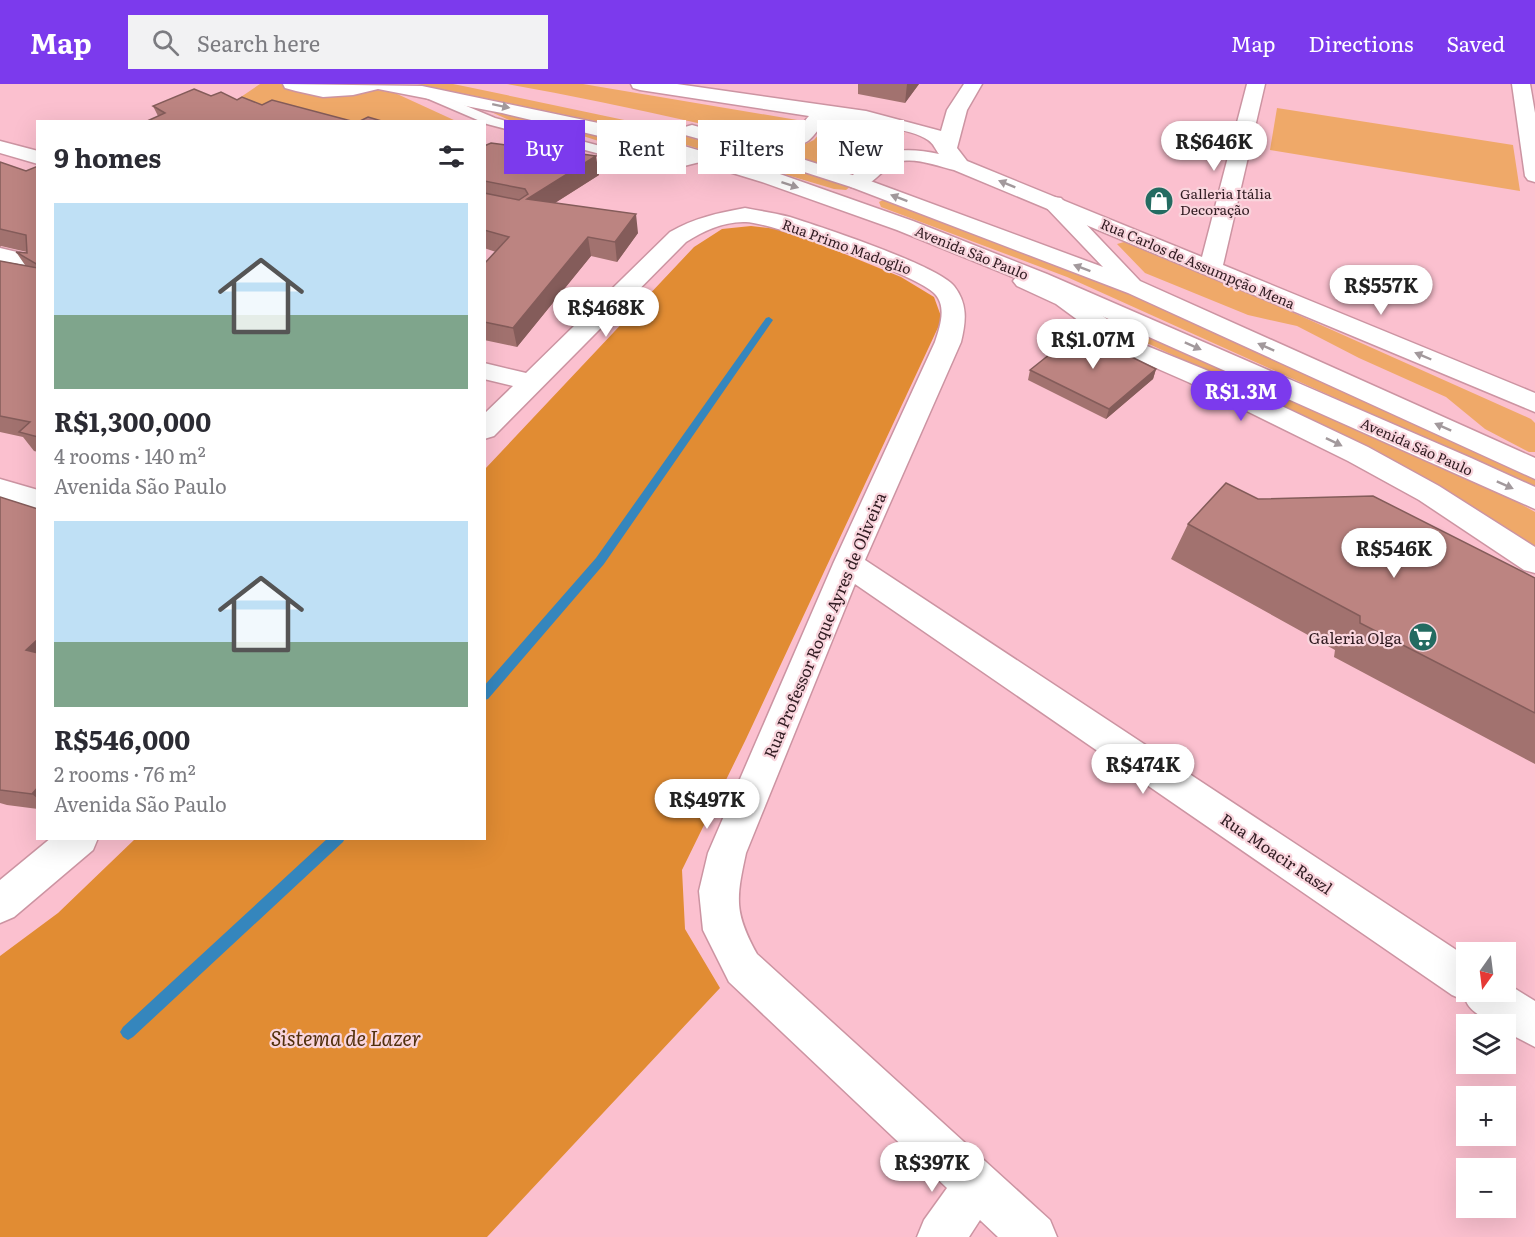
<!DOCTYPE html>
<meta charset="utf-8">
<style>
:root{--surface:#fff;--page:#f2f2f3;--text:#2b2b33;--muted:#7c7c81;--accent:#7c3aed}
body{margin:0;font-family:Literata,serif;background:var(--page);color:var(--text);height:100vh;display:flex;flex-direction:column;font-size:22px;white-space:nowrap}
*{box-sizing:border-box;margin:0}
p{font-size:20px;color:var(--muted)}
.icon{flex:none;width:33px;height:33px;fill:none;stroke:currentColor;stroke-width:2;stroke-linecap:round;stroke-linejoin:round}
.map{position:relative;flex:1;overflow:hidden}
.sheet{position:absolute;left:36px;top:36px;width:450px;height:720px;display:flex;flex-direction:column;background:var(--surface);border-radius:0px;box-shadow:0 6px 24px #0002}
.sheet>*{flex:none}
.top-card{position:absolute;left:504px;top:36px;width:570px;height:54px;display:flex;gap:12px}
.needle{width:39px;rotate:194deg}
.buttons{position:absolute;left:1456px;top:858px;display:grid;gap:12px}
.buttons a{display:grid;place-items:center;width:60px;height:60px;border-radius:0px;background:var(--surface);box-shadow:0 6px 24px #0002;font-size:30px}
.price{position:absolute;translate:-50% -51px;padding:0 14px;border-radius:21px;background:#fff;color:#222;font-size:20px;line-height:39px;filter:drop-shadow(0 2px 3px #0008)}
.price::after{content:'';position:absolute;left:50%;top:36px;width:18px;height:14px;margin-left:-9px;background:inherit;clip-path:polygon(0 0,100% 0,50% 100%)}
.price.on{background:var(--accent);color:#fff}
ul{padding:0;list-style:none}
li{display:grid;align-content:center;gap:12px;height:318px;padding:0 18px}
li span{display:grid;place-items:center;height:186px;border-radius:0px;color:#555}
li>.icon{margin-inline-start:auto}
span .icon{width:108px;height:108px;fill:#fffc;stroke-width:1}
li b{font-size:26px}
h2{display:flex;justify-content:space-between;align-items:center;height:72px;padding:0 18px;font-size:26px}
.pill{padding:0 21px;border-radius:0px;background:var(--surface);box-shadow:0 6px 24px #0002;font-size:21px;line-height:54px}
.pill.on{background:var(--accent);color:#fff}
header{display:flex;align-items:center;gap:36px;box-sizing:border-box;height:84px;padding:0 30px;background:var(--accent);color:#fff}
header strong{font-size:28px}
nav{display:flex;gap:33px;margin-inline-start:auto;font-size:21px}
.search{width:420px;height:54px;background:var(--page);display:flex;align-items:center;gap:15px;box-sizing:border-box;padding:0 21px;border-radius:0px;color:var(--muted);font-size:22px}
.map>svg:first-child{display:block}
</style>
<header>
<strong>Map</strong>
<div class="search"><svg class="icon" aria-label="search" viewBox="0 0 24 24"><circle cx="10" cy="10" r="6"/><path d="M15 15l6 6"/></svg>Search here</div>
<nav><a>Map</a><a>Directions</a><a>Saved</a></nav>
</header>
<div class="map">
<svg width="1535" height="1153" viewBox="0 0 1535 1153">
<rect width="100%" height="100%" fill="#fbc0cf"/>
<path fill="#efa969" d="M260,0H340L395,9L456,37H356L235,17Z
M417,0H453L468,3L648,41L851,102L846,106L834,105L673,57L609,40Z
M507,0H583L803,37C799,51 783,55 770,55C744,56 717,43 693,38C631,24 569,11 507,0Z
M1277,24L1513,61L1520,107L1270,66Z
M493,25L663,67L665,71L661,74L654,75L580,51L509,36L489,27Z
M843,35L890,43L905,50L871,65L865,76L851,85L827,84L776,67L801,62L814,56L819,50V43L823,37Z
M885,115L1121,204L1535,392V404L1067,193L881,123L879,118Z
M1131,156L1531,335L1535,339V368H1529L1485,345L1446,313L1359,274L1297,242L1248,231L1145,189L1117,160Z
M1127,239L1485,400L1535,428V464L1376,366L1119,246L1121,241Z"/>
<path fill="#e18c33" d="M751,142L786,146L901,193L934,213L942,235L746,655L682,786L685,845L720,904L487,1153H0V872L58,829L135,755L484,754L485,385L694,163L722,145Z"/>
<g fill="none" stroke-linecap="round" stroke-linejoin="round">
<path fill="#3586bd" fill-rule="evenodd" d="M769,233L773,236L604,480L488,615L484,616V602L596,474L766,234Z
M328,754H345L343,758L133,953L128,956L123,953L120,948L123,943Z"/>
<g stroke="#cc94a2" stroke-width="3">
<path id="lane" d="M421,3L495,34L664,79L703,69L709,73L708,76L664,87L487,40L417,10L415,7Z"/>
</g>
<g stroke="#cc94a2" stroke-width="3">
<path id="street" d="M631,0H677L866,27L941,47L947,26L964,0H982L967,26L957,64L967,77L1202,173L1247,0H1265L1223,181L1535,309V328L954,86C937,82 915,73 898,78C880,84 871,108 851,103L847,99C871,65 902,62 939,70C935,65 934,60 928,56C912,44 848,36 827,37C819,42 816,51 808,57C771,80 723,61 685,51L682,47L685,43L692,41C722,49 764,65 793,49C800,45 804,37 809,32L640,6L633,4Z
M1512,0H1530L1535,29V98L1528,96L1525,92Z
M0,57L38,67V80L0,69Z
M745,124C760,127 775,129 790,133C821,143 937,181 954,202C968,220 966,237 961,258L865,476L1467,873V908H1506V899L1535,917V963L1506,948V940C1493,940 1471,930 1466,917L1452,911L855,500L746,769C736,815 734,828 757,870L1050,1136L1057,1153H998L980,1136L969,1153H917L924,1136L947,1104L729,898L703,846L699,807L708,769L833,480L935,258C940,243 947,223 935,210C918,191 774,139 746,138C725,137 703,147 686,158L494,352L484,355V330L513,302L484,295V279L526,289L670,148C694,134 718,129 745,124Z
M0,164L38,173V187L0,178Z
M1025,190L1072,210L1142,260L1206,286L1368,363L1439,402L1535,463V489L1524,486L1419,416L1348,377L1188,298L1124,270L1056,220L1017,202L1013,197L1017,192Z
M0,395L38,406V426L0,415Z
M51,754H98L93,766L14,833L0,839V796Z"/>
</g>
<g stroke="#cc94a2" stroke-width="3">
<path id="primary" d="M283,0L422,2L622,44L777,89L913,137L1047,190L1471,374L1535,403V425L1030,200L897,146L762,98L654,65L502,29L378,5L353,11L323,13L296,7L285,4Z
M777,67L865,95L1103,183L1042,119L1045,114L1053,113L1061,114L1140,197L1535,374V395L1128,209L851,103L770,77L767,73L770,69Z"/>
</g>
<use href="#lane" fill="#fff" fill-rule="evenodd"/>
<use href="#street" fill="#fff" fill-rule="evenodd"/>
<use href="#primary" fill="#fff" fill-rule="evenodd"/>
</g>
<path fill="#a2726f" d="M858,0H919L905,19L858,10Z
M211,12L237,16L262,21L158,32L153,22Z
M484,62L599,91L555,119L638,149L617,178L591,172L517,263L484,256V180L496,168L484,164Z
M0,78L26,87L38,82V368L34,367L23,353L0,348V177L25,181L16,168L27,169V168L1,162L0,163Z
M1156,285L1153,295L1106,335L1028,296L1030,286Z
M0,413L38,425V725L7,721L0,719Z
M1258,415L1535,494V680L1334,573L1335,566L1171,475L1188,440Z"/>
<path fill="#845c5a" d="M907,0H919L905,19Z
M596,72L599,91L531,134L527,115Z
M636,130L638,149L617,178L615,158Z
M588,153L591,172L517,263L513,244Z
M1156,285L1153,295L1106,335L1109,325Z
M38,555V578L26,566Z
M38,703V715L32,710Z"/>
<path fill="#bc8481" stroke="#845c5a" stroke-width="1.5" d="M194,5L211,12L221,8L237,16L242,13L262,21L272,16L355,38H145L165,29L153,22Z
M368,33L385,38H358Z
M491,59L513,62L516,60L542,67L546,65L596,72L527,115L636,130L615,158L588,153L513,244L484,238V180L509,153L484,146V109L519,116L528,110L525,105L484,97V62Z
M0,78L26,87L38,82V181L16,168L27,169L26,151L0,145Z
M0,177L38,184V353L19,348L30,338L0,332Z
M1079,247L1156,285L1109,325L1030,286Z
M1226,399L1258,415L1373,412L1535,494V629L1360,539V532L1188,440Z
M0,413L38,425V555L26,566L38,569V703L32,710L0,706Z"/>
<defs><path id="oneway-solid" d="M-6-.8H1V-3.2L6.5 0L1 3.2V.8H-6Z" transform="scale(1.5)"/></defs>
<g fill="#a2999c">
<use href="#oneway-solid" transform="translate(501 22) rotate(12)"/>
<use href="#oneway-solid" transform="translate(1007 100) rotate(-158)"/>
<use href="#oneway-solid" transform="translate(790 101) rotate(18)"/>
<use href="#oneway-solid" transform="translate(899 114) rotate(-159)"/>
<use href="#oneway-solid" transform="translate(1082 184) rotate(-159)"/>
<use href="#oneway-solid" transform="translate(1193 262) rotate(24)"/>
<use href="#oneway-solid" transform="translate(1266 263) rotate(-156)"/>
<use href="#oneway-solid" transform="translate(1423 272) rotate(-157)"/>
<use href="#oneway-solid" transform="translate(1443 343) rotate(-156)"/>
<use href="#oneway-solid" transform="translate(1334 358) rotate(26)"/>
<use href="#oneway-solid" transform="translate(1505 401) rotate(24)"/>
</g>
<defs>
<g id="shop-disc" transform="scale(1.5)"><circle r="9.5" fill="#236b61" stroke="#f9d5dd"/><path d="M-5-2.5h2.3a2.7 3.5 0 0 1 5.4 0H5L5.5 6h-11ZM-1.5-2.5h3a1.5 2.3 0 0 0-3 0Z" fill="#fff"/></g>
<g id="supermarket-disc" transform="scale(1.5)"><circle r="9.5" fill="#236b61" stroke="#f9d5dd"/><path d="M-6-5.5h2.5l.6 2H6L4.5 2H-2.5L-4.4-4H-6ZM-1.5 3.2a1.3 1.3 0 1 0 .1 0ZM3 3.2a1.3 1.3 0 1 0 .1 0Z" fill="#fff"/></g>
</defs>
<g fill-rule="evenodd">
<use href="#shop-disc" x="1159" y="117"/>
<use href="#supermarket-disc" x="1423" y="553"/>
</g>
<g text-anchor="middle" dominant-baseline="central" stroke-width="4.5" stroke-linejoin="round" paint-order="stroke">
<g font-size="14" fill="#311c22" stroke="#f9d5dd" text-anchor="start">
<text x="1180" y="109">Galleria Itália<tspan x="1180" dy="16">Decoração</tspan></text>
</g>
<g font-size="14" fill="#311c22" stroke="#f9d5dd">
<text transform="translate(847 162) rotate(20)">Rua Primo Madoglio</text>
<text transform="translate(972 168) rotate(22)">Avenida São Paulo</text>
<text transform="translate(1198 179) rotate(23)">Rua Carlos de Assumpção Mena</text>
<text transform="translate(1417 362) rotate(24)">Avenida São Paulo</text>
</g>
<g font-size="16" fill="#311c22" stroke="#f9d5dd">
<text transform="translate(824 541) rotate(-67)">Rua Professor Roque Ayres de Oliveira</text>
<text transform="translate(1277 769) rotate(34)">Rua Moacir Raszl</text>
</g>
<g font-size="16" fill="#311c22" stroke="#f9d5dd" text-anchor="end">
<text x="1402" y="553">Galeria Olga</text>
</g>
<g font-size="20" font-style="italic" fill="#512f0b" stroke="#f9d5dd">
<text x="346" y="953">Sistema de Lazer</text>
</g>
</g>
</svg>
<div class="buttons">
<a><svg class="needle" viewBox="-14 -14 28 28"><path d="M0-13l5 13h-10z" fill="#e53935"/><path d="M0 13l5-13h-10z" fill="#7c7c81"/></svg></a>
<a><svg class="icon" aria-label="layers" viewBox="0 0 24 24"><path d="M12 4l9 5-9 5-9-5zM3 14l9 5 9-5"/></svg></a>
<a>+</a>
<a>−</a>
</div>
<b class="price" style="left:1214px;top:88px">R$646K</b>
<b class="price" style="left:1381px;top:232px">R$557K</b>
<b class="price" style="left:606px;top:254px">R$468K</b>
<b class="price" style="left:1093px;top:286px">R$1.07M</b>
<b class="price on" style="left:1241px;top:338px">R$1.3M</b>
<b class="price" style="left:1394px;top:495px">R$546K</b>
<b class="price" style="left:1143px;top:711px">R$474K</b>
<b class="price" style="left:707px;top:746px">R$497K</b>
<b class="price" style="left:932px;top:1109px">R$397K</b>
<div class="top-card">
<a class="pill on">Buy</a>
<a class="pill">Rent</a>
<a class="pill">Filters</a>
<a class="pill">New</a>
</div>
<section class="sheet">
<h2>9 homes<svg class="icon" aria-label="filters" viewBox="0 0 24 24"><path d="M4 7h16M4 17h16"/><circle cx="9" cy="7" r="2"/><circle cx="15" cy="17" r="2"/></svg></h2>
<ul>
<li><span style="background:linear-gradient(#bfe0f5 60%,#7fa58c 0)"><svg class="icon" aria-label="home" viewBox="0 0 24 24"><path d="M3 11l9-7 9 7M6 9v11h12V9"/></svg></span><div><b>R$1,300,000</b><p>4 rooms · 140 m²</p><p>Avenida São Paulo</p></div></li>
<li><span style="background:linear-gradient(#bfe0f5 65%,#7fa58c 0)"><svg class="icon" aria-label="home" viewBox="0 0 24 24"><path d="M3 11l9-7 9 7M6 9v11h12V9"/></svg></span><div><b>R$546,000</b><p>2 rooms · 76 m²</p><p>Avenida São Paulo</p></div></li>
</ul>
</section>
</div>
